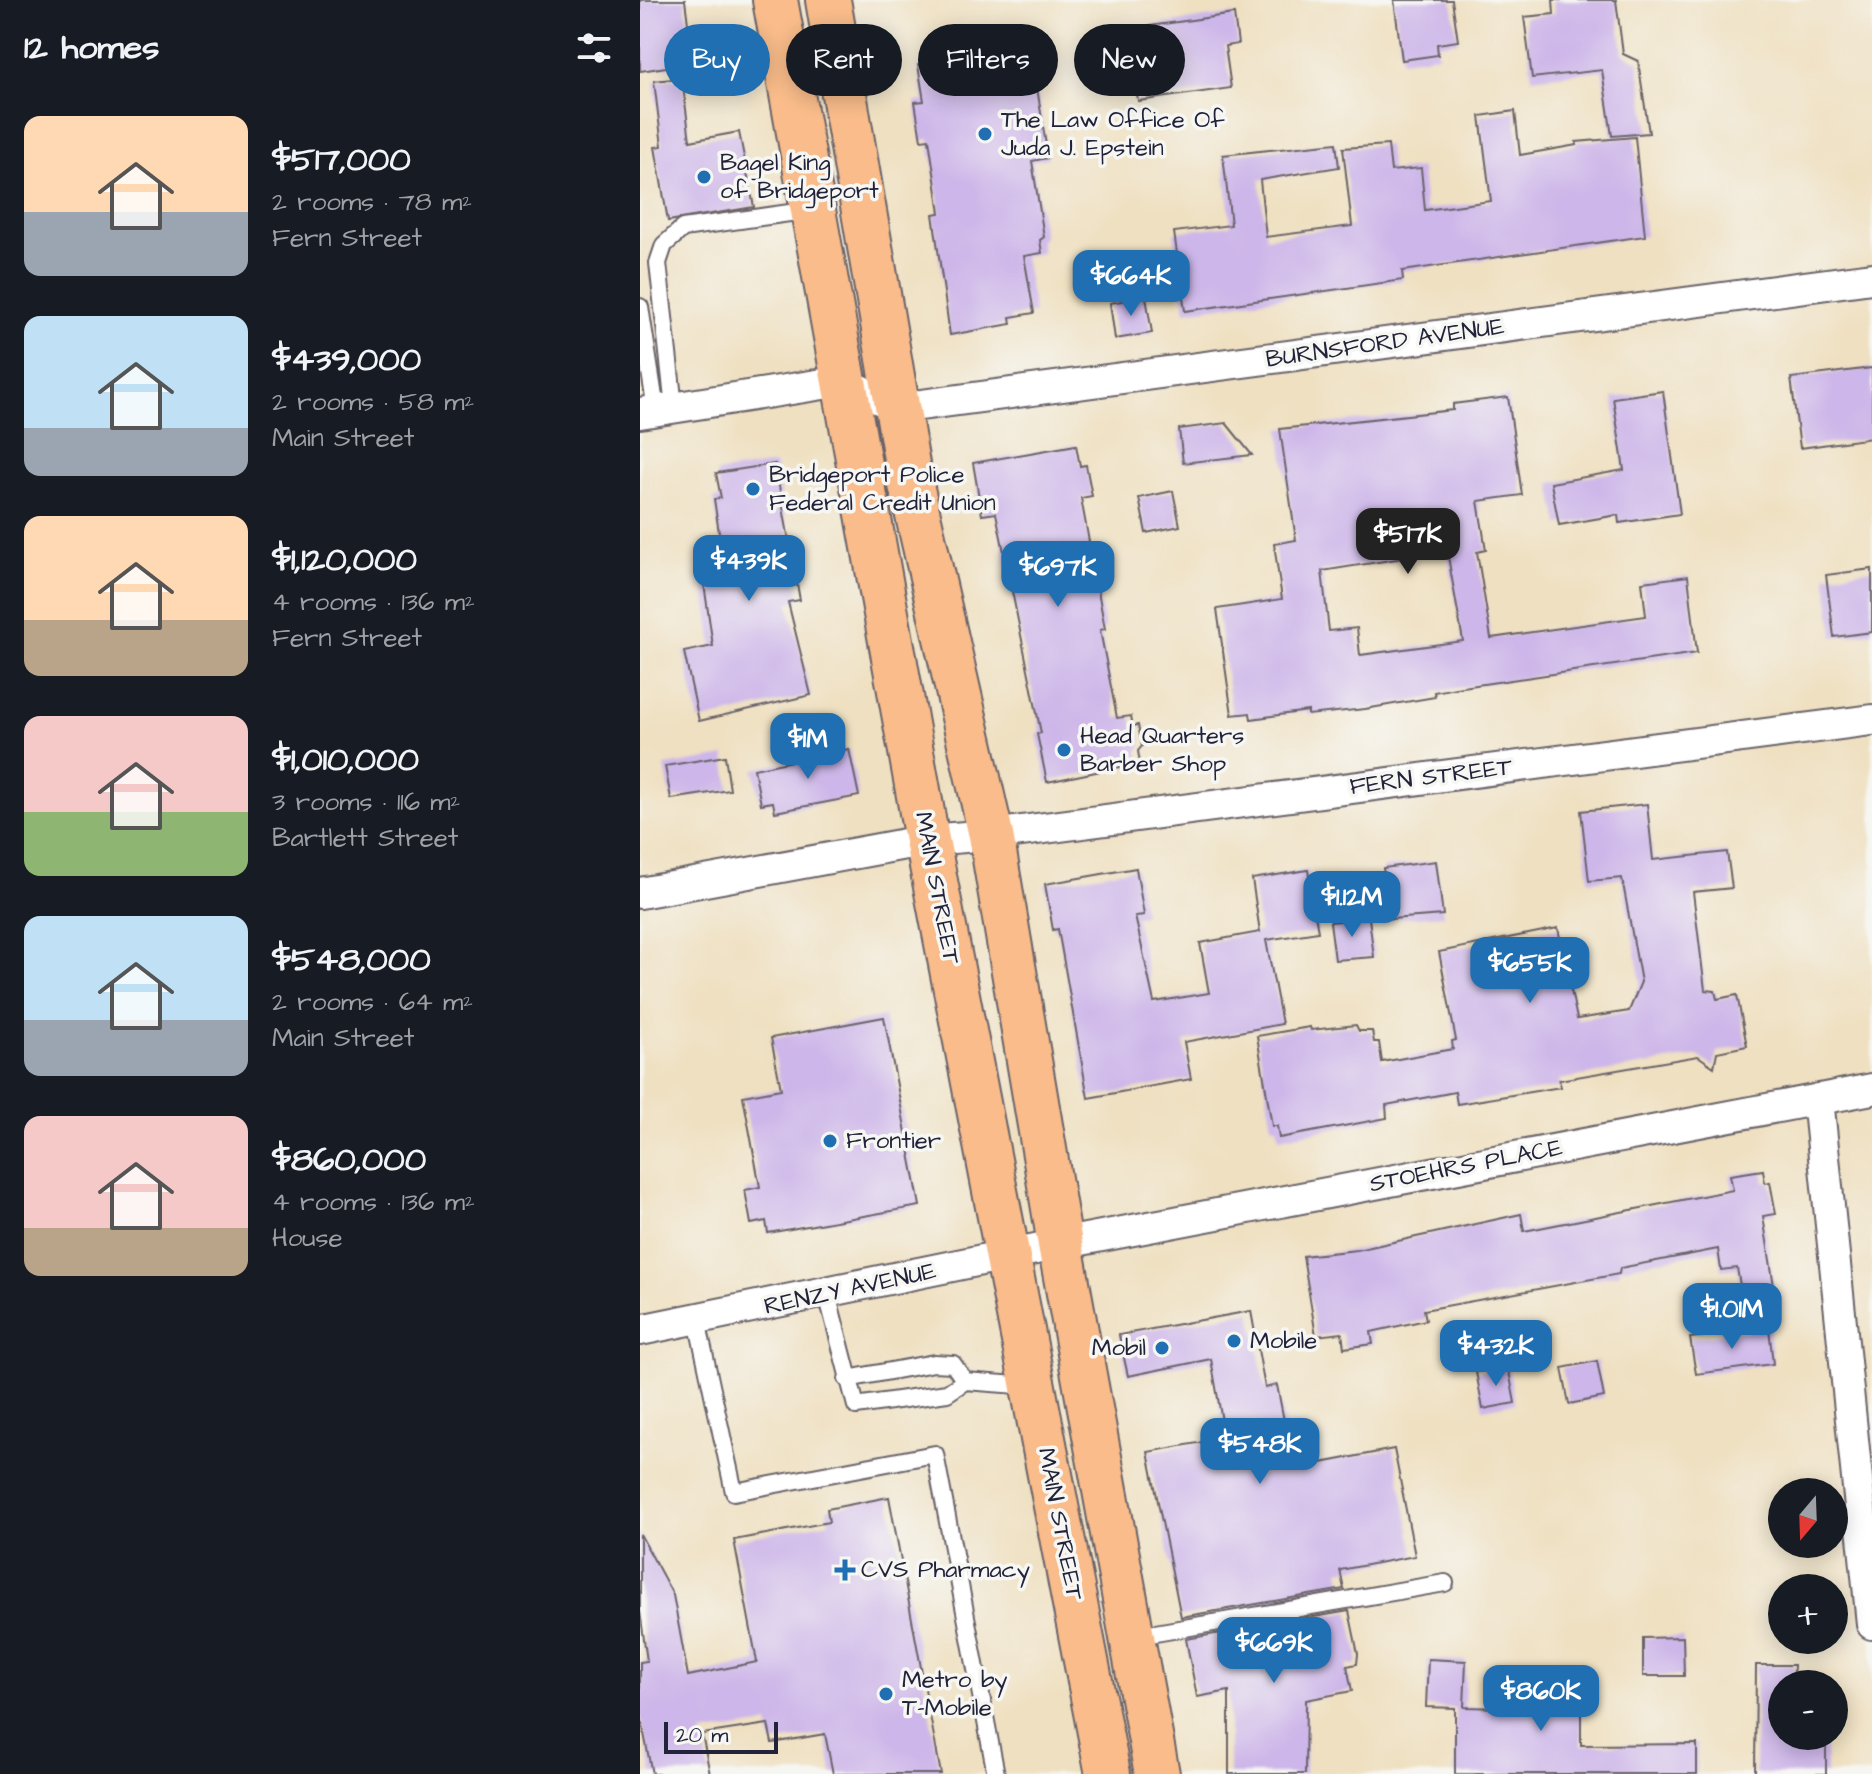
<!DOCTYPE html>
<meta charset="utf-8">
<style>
:root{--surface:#171b24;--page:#242831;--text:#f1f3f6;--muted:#9ea1a6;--accent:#1f6fb2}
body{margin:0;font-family:"Architects Daughter",sans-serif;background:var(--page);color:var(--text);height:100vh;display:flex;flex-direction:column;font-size:30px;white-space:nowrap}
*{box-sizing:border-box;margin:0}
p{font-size:26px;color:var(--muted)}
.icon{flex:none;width:44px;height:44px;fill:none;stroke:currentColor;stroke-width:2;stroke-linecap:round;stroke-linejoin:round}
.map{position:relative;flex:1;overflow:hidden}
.panel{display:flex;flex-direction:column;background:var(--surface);width:640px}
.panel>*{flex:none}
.banner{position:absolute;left:24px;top:24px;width:760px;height:72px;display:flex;gap:16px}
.needle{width:52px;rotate:199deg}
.fabs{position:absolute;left:1128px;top:1478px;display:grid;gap:16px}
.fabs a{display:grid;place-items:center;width:80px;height:80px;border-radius:50%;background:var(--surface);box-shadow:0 4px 20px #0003;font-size:40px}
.scale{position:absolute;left:24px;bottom:20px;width:114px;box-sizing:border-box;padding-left:8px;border:4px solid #22223b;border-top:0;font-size:22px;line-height:28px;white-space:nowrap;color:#22223b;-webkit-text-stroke:6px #f6f6f2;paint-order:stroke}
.price{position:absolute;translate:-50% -68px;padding:0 18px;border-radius:16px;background:var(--accent);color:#fff;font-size:26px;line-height:52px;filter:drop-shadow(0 2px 4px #0008)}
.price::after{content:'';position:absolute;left:50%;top:48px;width:24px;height:18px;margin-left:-12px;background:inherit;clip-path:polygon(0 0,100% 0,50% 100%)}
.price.active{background:#222;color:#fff}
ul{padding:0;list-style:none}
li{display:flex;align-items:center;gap:24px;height:200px;padding:0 24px}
li span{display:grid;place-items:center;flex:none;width:224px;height:160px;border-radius:16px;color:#555}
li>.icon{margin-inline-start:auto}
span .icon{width:96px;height:96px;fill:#fffc;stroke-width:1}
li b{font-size:34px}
h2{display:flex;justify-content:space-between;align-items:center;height:96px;padding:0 24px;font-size:34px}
.pill{padding:0 28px;border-radius:36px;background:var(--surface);box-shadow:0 4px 20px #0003;font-size:28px;line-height:72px}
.pill.active{background:var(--accent);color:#fff}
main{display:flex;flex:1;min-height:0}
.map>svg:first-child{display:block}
</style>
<main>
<section class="panel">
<h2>12 homes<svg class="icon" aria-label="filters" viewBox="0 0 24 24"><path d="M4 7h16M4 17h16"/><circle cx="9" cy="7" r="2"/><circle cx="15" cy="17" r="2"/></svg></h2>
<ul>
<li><span style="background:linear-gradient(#ffd9b3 60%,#9aa5b1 0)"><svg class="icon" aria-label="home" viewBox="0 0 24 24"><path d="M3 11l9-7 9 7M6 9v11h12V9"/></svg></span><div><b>$517,000</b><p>2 rooms · 78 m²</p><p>Fern Street</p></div></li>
<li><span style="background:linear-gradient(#bfe0f5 70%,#9aa5b1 0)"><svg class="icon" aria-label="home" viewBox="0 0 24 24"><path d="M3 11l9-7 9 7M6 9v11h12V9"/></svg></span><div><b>$439,000</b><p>2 rooms · 58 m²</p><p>Main Street</p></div></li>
<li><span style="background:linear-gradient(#ffd9b3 65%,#b9a48a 0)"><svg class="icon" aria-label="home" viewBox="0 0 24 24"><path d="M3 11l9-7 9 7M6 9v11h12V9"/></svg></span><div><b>$1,120,000</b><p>4 rooms · 136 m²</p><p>Fern Street</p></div></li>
<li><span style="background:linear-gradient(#f6c9c9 60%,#8fb573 0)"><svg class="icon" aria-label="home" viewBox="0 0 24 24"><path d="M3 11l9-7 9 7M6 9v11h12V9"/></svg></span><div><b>$1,010,000</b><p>3 rooms · 116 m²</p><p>Bartlett Street</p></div></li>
<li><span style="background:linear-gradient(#bfe0f5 65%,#9aa5b1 0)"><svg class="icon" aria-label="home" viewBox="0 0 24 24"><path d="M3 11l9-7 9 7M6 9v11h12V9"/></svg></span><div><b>$548,000</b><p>2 rooms · 64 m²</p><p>Main Street</p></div></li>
<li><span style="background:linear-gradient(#f6c9c9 70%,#b9a48a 0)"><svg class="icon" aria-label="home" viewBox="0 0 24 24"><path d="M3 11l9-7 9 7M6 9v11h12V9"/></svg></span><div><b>$860,000</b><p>4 rooms · 136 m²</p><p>House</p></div></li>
</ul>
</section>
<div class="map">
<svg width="1232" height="1774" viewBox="0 0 1232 1774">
<rect width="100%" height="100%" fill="#f6f6f2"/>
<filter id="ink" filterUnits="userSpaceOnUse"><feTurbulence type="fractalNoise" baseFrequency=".0125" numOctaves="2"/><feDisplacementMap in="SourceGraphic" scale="16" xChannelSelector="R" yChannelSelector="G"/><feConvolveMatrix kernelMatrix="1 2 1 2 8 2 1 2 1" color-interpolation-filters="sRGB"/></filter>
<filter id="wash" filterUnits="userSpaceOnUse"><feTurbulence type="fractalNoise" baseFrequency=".006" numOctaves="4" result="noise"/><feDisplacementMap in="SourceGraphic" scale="32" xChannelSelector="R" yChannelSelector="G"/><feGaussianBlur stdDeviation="1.8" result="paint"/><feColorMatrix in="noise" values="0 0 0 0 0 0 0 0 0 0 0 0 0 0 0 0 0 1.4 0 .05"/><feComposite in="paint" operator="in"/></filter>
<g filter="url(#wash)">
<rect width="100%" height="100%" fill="#efe0c1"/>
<g id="blocks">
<path fill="#cdb6e9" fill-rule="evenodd" d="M0,0H45L53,63L0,71Z
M754,0H812L818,41L797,44L798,55L762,60Z
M913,0H976L983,54L998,61L1009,133L972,136L962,70L892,78L884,17L914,14Z
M594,14L598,44L585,46L591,88L498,101L488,29Z
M391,49L408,158L392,161L404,237L400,240L402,253L384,256L394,313L370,317L371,324L310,335L293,214L300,213L289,139L281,140L275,102L284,101L278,65Z
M42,78L50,141L99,132L114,207L28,221L15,147L22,146L14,81Z
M875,111L880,155L937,145L936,142L995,137L1005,236L762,271L763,280L545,311L534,232L591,225L583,155L696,143L699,167L620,180L626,237L712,226L703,148L748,145L751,171L781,168L785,210L851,201L840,116Z
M506,297L512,333L475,339L470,303Z
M1232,368V438L1160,448L1151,378Z
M1023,391L1040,514L979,523L978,515L919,525L911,483L984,470L973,398Z
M868,397L882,495L838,501L846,550L837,552L851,638L1006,616L1002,582L1048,576L1057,653L816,688L794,692L795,697L725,709L668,715V711L611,719L610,713L592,715L577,609L642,599L634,544L656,540L640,429L813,410V404ZM807,551L823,641L720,655L717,628L689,631L682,571Z
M586,423L612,455L543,463L539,429Z
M436,445L440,466L446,465L452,496L441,498L465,629L460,630L477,718L491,716L493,726L498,725L502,746L498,751L500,763L407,782L397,734L401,733L356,513L342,515L333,463Z
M135,464L160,600L148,602L171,695L59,721L44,652L73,646L62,570L84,567L74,499L81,498L76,473Z
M533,491L540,526L506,533L499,498Z
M1232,569V632L1194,637L1186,575Z
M209,749L219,796L135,812L133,802L121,804L114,769Z
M85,756L90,790L31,799L25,766Z
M1007,804L1013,860L1087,852L1092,888L1053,892L1065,990L1075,991L1077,999L1097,995L1107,1046L1077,1052L1074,1067L1058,1056L919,1080L921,1087L817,1104L815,1092L746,1105L747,1118L639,1138L637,1126H632L617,1036L670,1027L671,1030L716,1025L719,1031H732L734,1042H739L742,1062L813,1049L812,1041L816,1040L799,952L918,928L937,1019L989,1011L1001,982L982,878L949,881L941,811Z
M796,861L803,915L751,919L743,868Z
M496,868L504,915L495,916L514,1002L569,993L560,943L620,932L612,879L668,870L678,932L626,940L642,1024L544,1042L551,1079L448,1098L418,929L413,930L405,884Z
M729,918L734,957L695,960L690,922Z
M244,1017L280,1206L128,1233L126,1221L111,1224L105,1190L120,1187L103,1096L141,1089L131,1038Z
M1123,1170L1125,1183L1130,1182L1136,1214L1123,1216L1134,1286L1101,1291L1097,1268L1081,1270L1078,1249L980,1268L979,1274L784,1310L786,1320L731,1332L733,1344L704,1348L702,1333L676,1336L663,1256L717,1250L881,1214L884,1231L1093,1190L1090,1175Z
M611,1311L625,1388L637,1385L645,1426L657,1424L665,1466L754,1449L775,1556L700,1570L704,1589L541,1617L508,1452L585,1438L571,1359L488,1376L479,1335Z
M1129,1328L1133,1364L1056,1374L1050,1338Z
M957,1361L964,1397L929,1404L922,1368Z
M868,1366L875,1403L843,1409L836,1372Z
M249,1497L301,1774H193L185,1734L132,1743L128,1724L62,1734L70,1774H12L0,1713V1662L7,1661L0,1611V1534L33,1595L48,1676L117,1662L94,1540L189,1522L187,1509Z
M709,1611L718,1654L717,1664L707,1666L712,1691L666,1700L665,1774H589V1691L557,1697L546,1639Z
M1043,1637L1044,1676H1003V1638Z
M788,1659L826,1661L824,1707L900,1709L899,1672H941V1745L1057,1744V1774H815V1708L786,1707Z
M1116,1665H1154L1153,1684H1142V1736H1186V1774H1115Z"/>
</g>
</g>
<g filter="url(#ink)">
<use href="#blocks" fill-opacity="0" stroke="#6a646a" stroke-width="2"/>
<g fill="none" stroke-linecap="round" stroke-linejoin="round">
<g stroke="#6a646a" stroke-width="20">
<path id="lane" d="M0,307L16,410
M34,407L18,263L24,245L43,228L171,210
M187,1294L216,1406L307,1393L325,1381L389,1386
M57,1320L94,1492L295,1454L356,1774
M207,1379L294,1363L313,1364L325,1381
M492,1637L805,1583"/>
</g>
<g stroke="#6a646a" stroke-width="34">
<path id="street" d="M0,413L202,381L258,408L1232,278
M0,893L287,840L351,835L1232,720
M1178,1099L1232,1624
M0,1330L420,1244L1232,1089"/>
</g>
<g stroke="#6a646a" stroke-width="48">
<path id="primary" d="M135,0L287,840L468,1774
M188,0L269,476L351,835L420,1244L517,1774"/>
</g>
<use href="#lane" stroke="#fff" stroke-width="16"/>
<use href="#street" stroke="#fff" stroke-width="30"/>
<use href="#primary" stroke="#f9bc8a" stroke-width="44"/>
</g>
</g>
<g fill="#1f6fb2" stroke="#f6f6f2" stroke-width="3">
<circle cx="345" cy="134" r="8"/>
<circle cx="64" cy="177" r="8"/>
<circle cx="113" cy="489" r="8"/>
<circle cx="424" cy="750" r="8"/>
<circle cx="190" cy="1141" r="8"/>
<circle cx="594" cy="1341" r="8"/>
<circle cx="522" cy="1348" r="8"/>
<path d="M201 1558h8v8h8v8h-8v8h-8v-8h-8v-8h8z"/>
<circle cx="246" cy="1694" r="8"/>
</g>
<g text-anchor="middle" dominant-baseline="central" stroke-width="7" stroke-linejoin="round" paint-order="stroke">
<g font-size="24" fill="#22223b" stroke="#f6f6f2" text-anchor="start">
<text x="361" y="120">The Law Office Of<tspan x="361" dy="28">Juda J. Epstein</tspan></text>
<text x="80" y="163">Bagel King<tspan x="80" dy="28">of Bridgeport</tspan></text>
<text x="129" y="475">Bridgeport Police<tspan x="129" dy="28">Federal Credit Union</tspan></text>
<text x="440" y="736">Head Quarters<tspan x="440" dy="28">Barber Shop</tspan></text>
<text x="206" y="1141">Frontier</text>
<text x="610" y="1341">Mobile</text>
<text x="506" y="1348" text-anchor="end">Mobil</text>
<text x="221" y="1570">CVS Pharmacy</text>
<text x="262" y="1680">Metro by<tspan x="262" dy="28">T-Mobile</tspan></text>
</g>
<g font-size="24" fill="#22223b" stroke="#f6f6f2">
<text transform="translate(745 343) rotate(-8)">BURNSFORD AVENUE</text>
<text transform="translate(791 777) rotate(-7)">FERN STREET</text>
<text transform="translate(297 888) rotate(79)">MAIN STREET</text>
<text transform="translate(826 1166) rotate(-11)">STOEHRS PLACE</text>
<text transform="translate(210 1289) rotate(-12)">RENZY AVENUE</text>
<text transform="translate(420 1524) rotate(79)">MAIN STREET</text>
</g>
</g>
</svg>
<div class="fabs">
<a><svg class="needle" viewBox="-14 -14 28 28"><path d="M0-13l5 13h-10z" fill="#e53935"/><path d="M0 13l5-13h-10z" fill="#9ea1a6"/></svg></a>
<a>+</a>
<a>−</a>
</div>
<div class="scale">20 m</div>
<b class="price" style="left:491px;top:318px">$664K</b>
<b class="price active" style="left:768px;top:576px">$517K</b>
<b class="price" style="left:109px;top:603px">$439K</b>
<b class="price" style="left:418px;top:609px">$697K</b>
<b class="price" style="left:168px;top:781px">$1M</b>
<b class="price" style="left:712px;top:939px">$1.12M</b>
<b class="price" style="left:890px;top:1005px">$655K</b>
<b class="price" style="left:1092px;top:1351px">$1.01M</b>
<b class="price" style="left:856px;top:1388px">$432K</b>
<b class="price" style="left:620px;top:1486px">$548K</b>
<b class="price" style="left:634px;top:1685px">$669K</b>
<b class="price" style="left:901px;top:1733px">$860K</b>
<div class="banner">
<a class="pill active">Buy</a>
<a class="pill">Rent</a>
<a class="pill">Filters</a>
<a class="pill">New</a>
</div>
</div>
</main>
